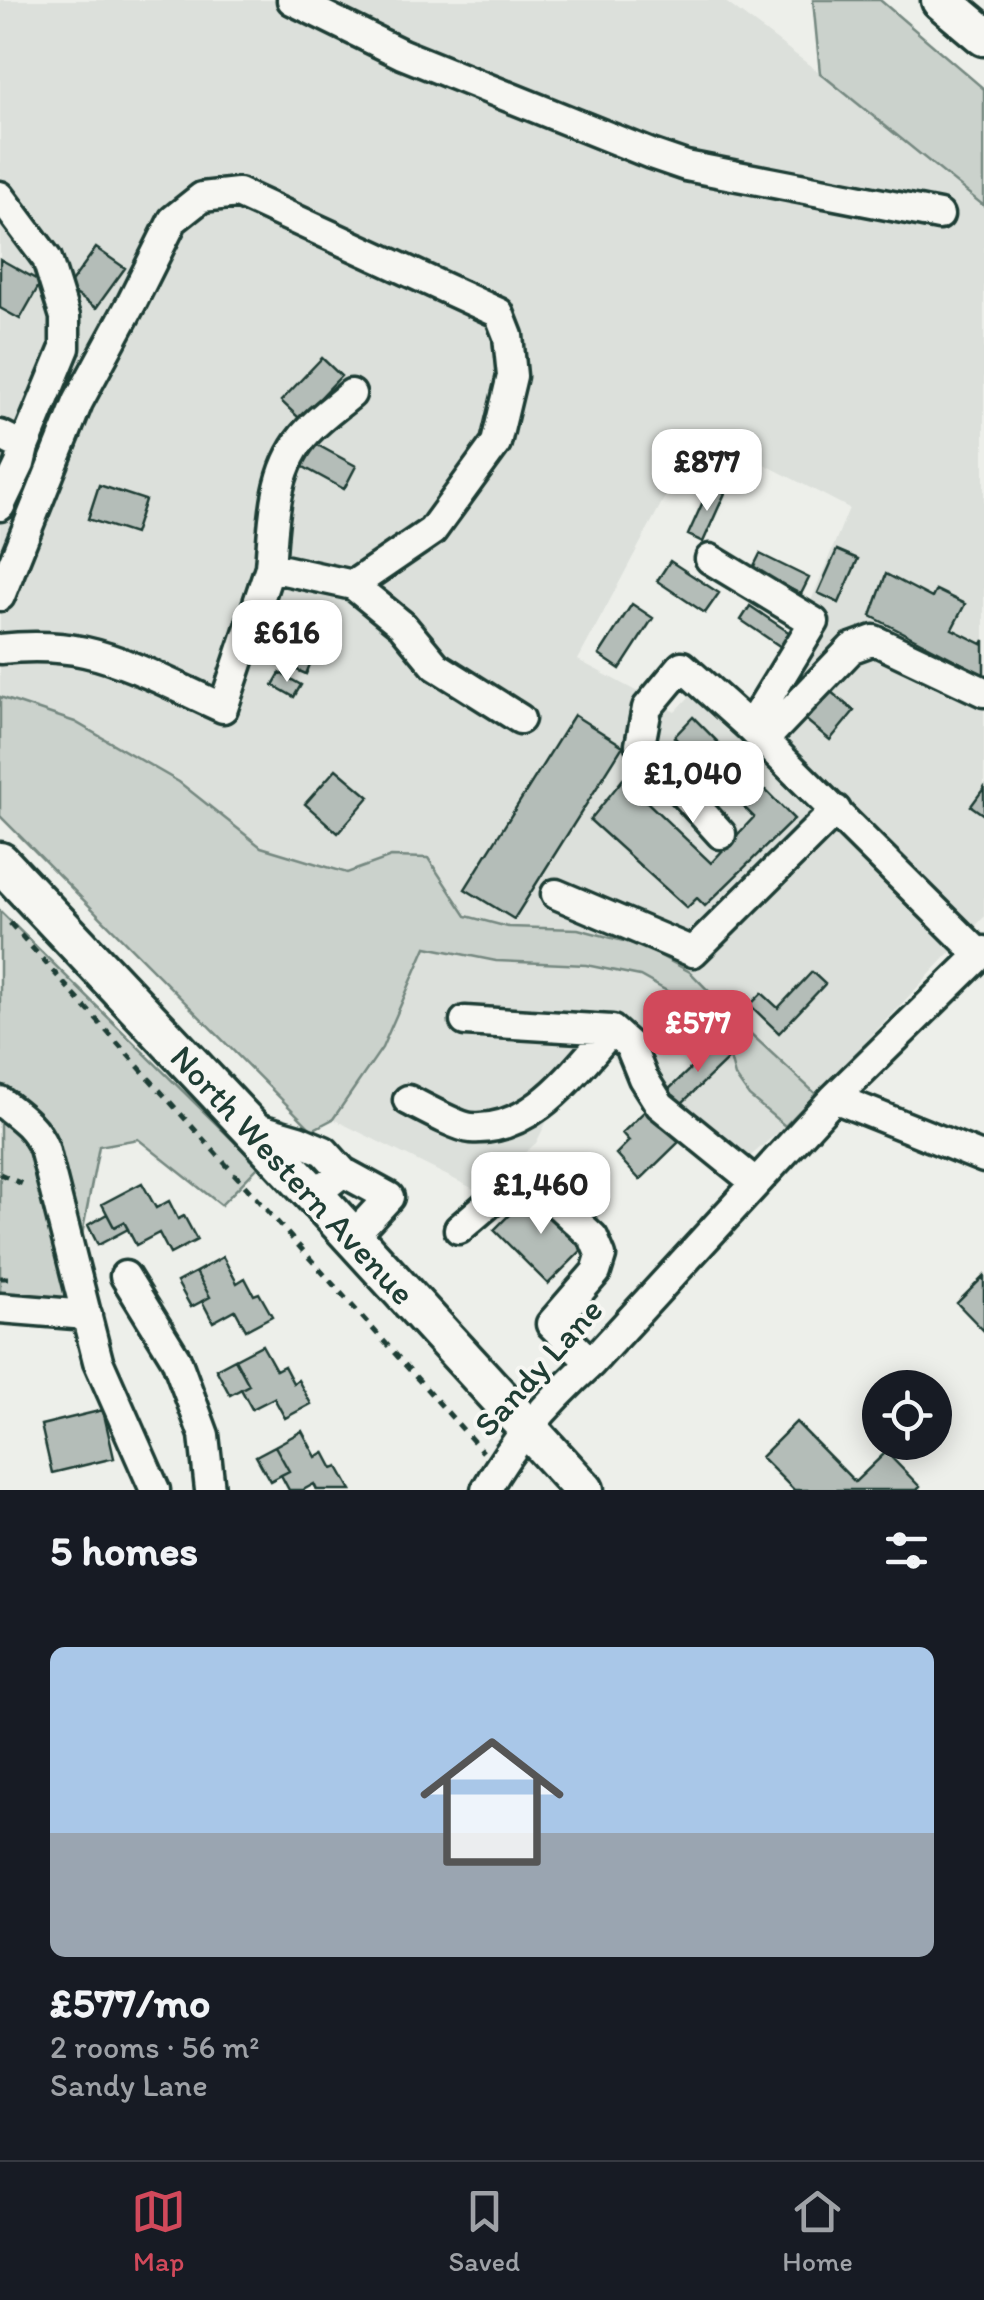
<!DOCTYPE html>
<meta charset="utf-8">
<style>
:root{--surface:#171b24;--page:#20242c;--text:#f1f3f6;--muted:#9ea1a6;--line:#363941;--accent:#d1495b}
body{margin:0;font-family:Itim,sans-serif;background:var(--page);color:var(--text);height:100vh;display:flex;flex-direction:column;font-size:38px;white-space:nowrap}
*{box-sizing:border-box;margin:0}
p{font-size:32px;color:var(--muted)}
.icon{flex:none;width:55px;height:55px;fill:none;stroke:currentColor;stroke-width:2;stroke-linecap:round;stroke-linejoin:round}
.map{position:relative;height:1490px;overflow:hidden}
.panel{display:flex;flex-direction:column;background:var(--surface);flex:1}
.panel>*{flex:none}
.tools{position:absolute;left:862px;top:1370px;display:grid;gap:20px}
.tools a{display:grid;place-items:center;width:90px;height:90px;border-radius:50%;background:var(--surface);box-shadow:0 5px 25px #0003;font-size:50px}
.price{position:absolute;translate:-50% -85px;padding:0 22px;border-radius:20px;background:#fff;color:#222;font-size:32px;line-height:65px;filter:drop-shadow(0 2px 5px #0008)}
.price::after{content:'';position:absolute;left:50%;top:60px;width:30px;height:22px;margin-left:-15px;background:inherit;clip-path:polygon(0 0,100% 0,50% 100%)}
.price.active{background:var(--accent);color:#fff}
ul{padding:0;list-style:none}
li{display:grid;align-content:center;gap:20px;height:530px;padding:0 50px}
li span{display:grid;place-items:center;height:310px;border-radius:15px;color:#555}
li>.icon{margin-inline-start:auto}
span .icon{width:180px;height:180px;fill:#fffc;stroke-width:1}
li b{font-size:42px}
h2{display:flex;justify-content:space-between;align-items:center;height:120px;padding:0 50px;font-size:42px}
.menu{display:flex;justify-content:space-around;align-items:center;height:140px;border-top:2px solid var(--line);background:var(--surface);font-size:28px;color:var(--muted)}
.menu a{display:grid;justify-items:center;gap:5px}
.menu .active{color:var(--accent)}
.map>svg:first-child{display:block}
</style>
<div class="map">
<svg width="984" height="1490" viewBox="0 0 984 1490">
<rect width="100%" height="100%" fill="#edefea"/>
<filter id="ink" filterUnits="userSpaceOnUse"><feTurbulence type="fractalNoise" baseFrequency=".01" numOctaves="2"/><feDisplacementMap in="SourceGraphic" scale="20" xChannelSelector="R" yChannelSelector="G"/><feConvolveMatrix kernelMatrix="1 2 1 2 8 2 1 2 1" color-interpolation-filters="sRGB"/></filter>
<g filter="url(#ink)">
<path fill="#dce0db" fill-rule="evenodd" d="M0,0H723L820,73L984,206V917L816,1094L751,1034L690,972L643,946L578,929L508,927L466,916L427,858L391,857L347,873L261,847L179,782L75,722L0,697ZM700,431L849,508L795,640L729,733L690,696L675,712L578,660Z
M425,947L496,961L586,965L640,976L706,1013L726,1043L735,1077L749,1096L785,1126L730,1174L674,1126L606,1050L552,1111L536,1143L480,1192L333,1119L382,1048Z"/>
<path fill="#cbd2cc" stroke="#758880" stroke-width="2.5" d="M813,0H880L984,89V206L820,73Z
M0,697L75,722L179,782L261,847L347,873L391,857L428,858L466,916L508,927L578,929L642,946L690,972L751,1034L816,1094L785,1126L749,1096L735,1076L726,1043L706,1013L640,976L586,965L496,961L426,947L382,1048L333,1119L312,1130L0,816Z
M0,911L259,1166L221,1205L138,1139L99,1146L69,1303L10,1293L0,1319Z"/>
<path fill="#b4bdb8" stroke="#1f3d34" stroke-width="2.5" d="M96,248L125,268L96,308L67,288Z
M0,259L41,282L20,319L0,308Z
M322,358L341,376L300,419L281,401Z
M312,442L356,466L344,489L300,465Z
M99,485L145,500L134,534L88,519Z
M710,486L725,493L703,542L688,535Z
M837,550L858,559L839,603L818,593Z
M760,554L809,578L801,594L752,570Z
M670,561L719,593L705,613L657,581Z
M886,574L932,598L936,590L965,604L952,629L982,644L984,640V675L871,616Z
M632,604L653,618L620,669L599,655Z
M750,606L793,635L784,649L741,620Z
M296,647L314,655L306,674L288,666Z
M280,673L301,685L294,697L273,685Z
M830,691L854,711L830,740L806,720Z
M574,715L623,746L514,919L465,889Z
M693,717L794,819L705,906L697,898L687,908L590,820L623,779L711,863L754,817L674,737Z
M336,769L369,797L338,833L305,804Z
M984,788V815L971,806Z
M812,972L825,984L779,1033L750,1005L762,993L778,1008Z
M715,1045L728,1059L680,1105L667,1091Z
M647,1109L679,1142L640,1180L616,1154L629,1141L622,1133Z
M142,1183L156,1208L169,1201L178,1219L184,1216L197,1240L170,1254L159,1233L136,1245L124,1222L114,1227L102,1204Z
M534,1190L588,1244L548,1284L494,1230Z
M107,1214L114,1227L124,1222L128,1229L98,1245L88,1225Z
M223,1257L237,1283L245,1278L254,1295L259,1293L272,1316L246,1330L235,1310L213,1322L202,1301L210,1297L196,1272Z
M196,1272L210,1297L191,1307L177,1282Z
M984,1276V1331L957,1303Z
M262,1345L276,1370L284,1366L293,1383L298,1380L311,1404L285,1418L274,1398L252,1409L241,1389L249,1385L235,1359Z
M235,1359L249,1385L230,1395L216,1369Z
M103,1410L114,1458L52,1473L41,1425Z
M796,1422L855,1482L886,1452L920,1487L917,1490H794L761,1457Z
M302,1431L316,1457L324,1452L333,1469L338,1467L351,1490H317L314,1484L303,1490H289L281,1475L289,1471L275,1446Z
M275,1446L289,1471L270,1481L256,1456Z"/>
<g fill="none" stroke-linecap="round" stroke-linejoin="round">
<g stroke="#1f3d34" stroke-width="35">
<path id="minor" d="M292,0L402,54L651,154L686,166L939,215
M0,196L47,259L65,317V348L24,447
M0,435L24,447L20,464L0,506
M710,559L814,622L750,727L980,955
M270,567C274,521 273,467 308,431C321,417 337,406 351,394
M353,585L402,625L436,666L520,719
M0,596L78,402L132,302L173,220L202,197L238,193L499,313L508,336L512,376L496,443L432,531L353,585L270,567L223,708C180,689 131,662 85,652C57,646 28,646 0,649
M763,741L852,648L874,640L984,692
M721,834L640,745L647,708L682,666L750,727
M556,894L693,952L836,810
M465,1021L612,1030L630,1046L643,1078L660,1105L756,1183
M834,1098L984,1158
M408,1100C422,1107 458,1127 471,1128C534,1132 575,1070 612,1030
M0,1101C18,1115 35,1126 44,1148L98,1361L155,1490
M250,1126L298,1140L324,1151L343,1172
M314,1195L343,1172L389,1197L353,1236
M459,1229L517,1179L528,1177L593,1237L601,1256L596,1272L551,1324L591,1363
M125,1276L176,1359L204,1435L210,1490
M0,1308L87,1315
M486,1490C512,1442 550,1400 591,1363L834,1098L984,951"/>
</g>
<g stroke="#1f3d34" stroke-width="45">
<path id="highway" d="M941,0L984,36
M0,862L314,1195L584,1490"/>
</g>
<path stroke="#1f3d34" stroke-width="5" stroke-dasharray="8 8" stroke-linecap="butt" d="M10,923L483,1452
M0,1174L29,1187
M0,1278H8L9,1286"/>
<use href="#minor" stroke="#f6f6f2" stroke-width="28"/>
<use href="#highway" stroke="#f6f6f2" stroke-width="38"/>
</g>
</g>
<g text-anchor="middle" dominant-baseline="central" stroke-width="8" stroke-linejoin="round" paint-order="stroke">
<g font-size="35" fill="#1f3d34" stroke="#f6f6f2">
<text transform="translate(293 1175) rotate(47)">North Western Avenue</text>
<text transform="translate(538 1367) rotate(-48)">Sandy Lane</text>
</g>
</g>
</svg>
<div class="tools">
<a><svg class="icon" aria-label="locate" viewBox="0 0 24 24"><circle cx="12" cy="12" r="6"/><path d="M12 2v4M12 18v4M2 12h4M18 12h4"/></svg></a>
</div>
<b class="price" style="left:707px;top:514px">£877</b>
<b class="price" style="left:287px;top:685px">£616</b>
<b class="price" style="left:693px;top:826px">£1,040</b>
<b class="price active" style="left:698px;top:1075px">£577</b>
<b class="price" style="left:541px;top:1237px">£1,460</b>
</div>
<section class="panel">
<h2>5 homes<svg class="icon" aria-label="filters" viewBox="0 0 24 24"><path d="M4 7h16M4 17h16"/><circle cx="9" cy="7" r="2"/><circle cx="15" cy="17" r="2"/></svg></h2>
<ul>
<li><span style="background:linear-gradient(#a9c7e8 60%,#9aa5b1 0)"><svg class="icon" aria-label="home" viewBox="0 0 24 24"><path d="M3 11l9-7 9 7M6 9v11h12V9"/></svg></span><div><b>£577/mo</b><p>2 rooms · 56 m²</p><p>Sandy Lane</p></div></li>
</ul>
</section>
<nav class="menu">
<a class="active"><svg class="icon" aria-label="map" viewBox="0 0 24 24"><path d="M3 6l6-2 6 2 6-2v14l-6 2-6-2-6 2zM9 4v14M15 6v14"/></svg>Map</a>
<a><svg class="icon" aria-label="saved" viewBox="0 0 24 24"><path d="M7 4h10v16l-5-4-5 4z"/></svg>Saved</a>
<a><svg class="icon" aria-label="home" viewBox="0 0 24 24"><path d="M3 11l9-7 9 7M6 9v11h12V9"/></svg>Home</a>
</nav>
